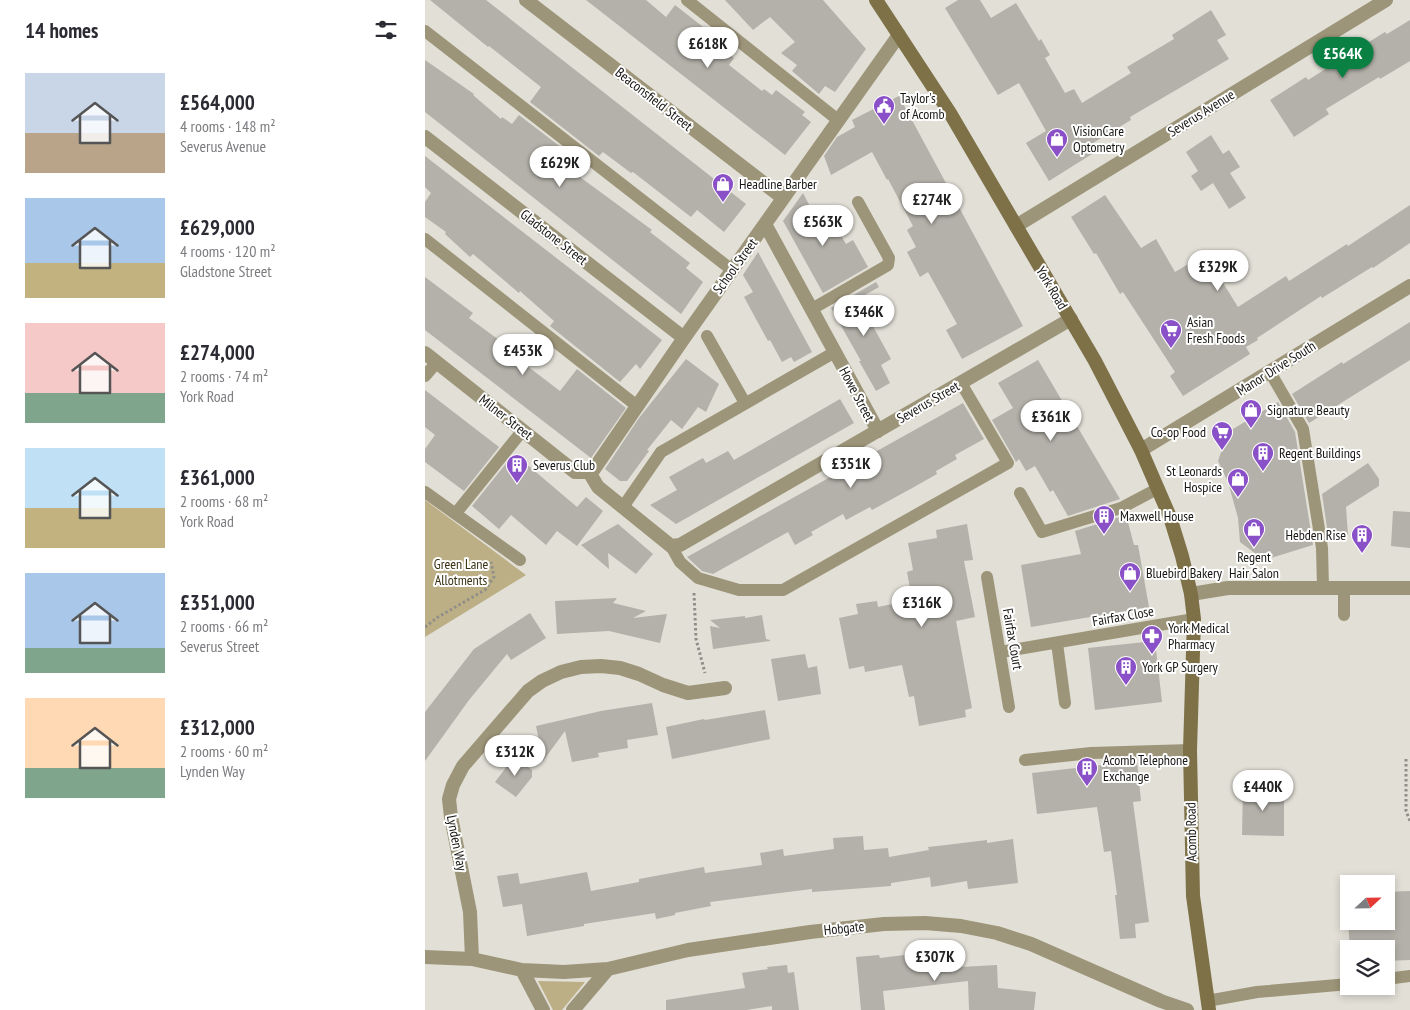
<!DOCTYPE html>
<meta charset="utf-8">
<style>
:root{--surface:#fff;--page:#f2f2f3;--text:#2b2b33;--muted:#7c7c81;--accent:#0b8043}
body{margin:0;font-family:"PT Sans Narrow",sans-serif;background:var(--page);color:var(--text);height:100vh;display:flex;flex-direction:column;font-size:19px;white-space:nowrap}
*{box-sizing:border-box;margin:0}
p{font-size:16px;color:var(--muted)}
.icon{flex:none;width:28px;height:28px;fill:none;stroke:currentColor;stroke-width:2;stroke-linecap:round;stroke-linejoin:round}
.map{position:relative;flex:1;overflow:hidden}
.details{display:flex;flex-direction:column;background:var(--surface);width:425px}
.details>*{flex:none}
.needle{width:32px;rotate:68deg}
.controls{position:absolute;left:915px;top:875px;display:grid;gap:10px}
.controls a{display:grid;place-items:center;width:55px;height:55px;border-radius:0px;background:var(--surface);box-shadow:0 2px 8px #0003;font-size:25px}
.price{position:absolute;translate:-50% -42px;padding:0 11px;border-radius:18px;background:#fff;color:#222;font-size:16px;line-height:32px;filter:drop-shadow(0 1px 2px #0008)}
.price::after{content:'';position:absolute;left:50%;top:30px;width:15px;height:11px;margin-left:-8px;background:inherit;clip-path:polygon(0 0,100% 0,50% 100%)}
.price.selected{background:var(--accent);color:#fff}
ul{padding:0;list-style:none}
li{display:flex;align-items:center;gap:15px;height:125px;padding:0 25px}
li span{display:grid;place-items:center;flex:none;width:140px;height:100px;border-radius:0px;color:#555}
li>.icon{margin-inline-start:auto}
span .icon{width:60px;height:60px;fill:#fffc;stroke-width:1}
li b{font-size:21px}
h2{display:flex;justify-content:space-between;align-items:center;height:60px;padding:0 25px;font-size:21px}
main{display:flex;flex:1;min-height:0}
.map>svg:first-child{display:block}
</style>
<main>
<section class="details">
<h2>14 homes<svg class="icon" aria-label="filters" viewBox="0 0 24 24"><path d="M4 7h16M4 17h16"/><circle cx="9" cy="7" r="2"/><circle cx="15" cy="17" r="2"/></svg></h2>
<ul>
<li><span style="background:linear-gradient(#c9d6e8 60%,#b9a48a 0)"><svg class="icon" aria-label="home" viewBox="0 0 24 24"><path d="M3 11l9-7 9 7M6 9v11h12V9"/></svg></span><div><b>£564,000</b><p>4 rooms · 148 m²</p><p>Severus Avenue</p></div></li>
<li><span style="background:linear-gradient(#a9c7e8 65%,#c2b280 0)"><svg class="icon" aria-label="home" viewBox="0 0 24 24"><path d="M3 11l9-7 9 7M6 9v11h12V9"/></svg></span><div><b>£629,000</b><p>4 rooms · 120 m²</p><p>Gladstone Street</p></div></li>
<li><span style="background:linear-gradient(#f6c9c9 70%,#7fa58c 0)"><svg class="icon" aria-label="home" viewBox="0 0 24 24"><path d="M3 11l9-7 9 7M6 9v11h12V9"/></svg></span><div><b>£274,000</b><p>2 rooms · 74 m²</p><p>York Road</p></div></li>
<li><span style="background:linear-gradient(#bfe0f5 60%,#c2b280 0)"><svg class="icon" aria-label="home" viewBox="0 0 24 24"><path d="M3 11l9-7 9 7M6 9v11h12V9"/></svg></span><div><b>£361,000</b><p>2 rooms · 68 m²</p><p>York Road</p></div></li>
<li><span style="background:linear-gradient(#a9c7e8 75%,#7fa58c 0)"><svg class="icon" aria-label="home" viewBox="0 0 24 24"><path d="M3 11l9-7 9 7M6 9v11h12V9"/></svg></span><div><b>£351,000</b><p>2 rooms · 66 m²</p><p>Severus Street</p></div></li>
<li><span style="background:linear-gradient(#ffd9b3 70%,#7fa58c 0)"><svg class="icon" aria-label="home" viewBox="0 0 24 24"><path d="M3 11l9-7 9 7M6 9v11h12V9"/></svg></span><div><b>£312,000</b><p>2 rooms · 60 m²</p><p>Lynden Way</p></div></li>
</ul>
</section>
<div class="map">
<svg width="985" height="1010" viewBox="0 0 985 1010">
<rect width="100%" height="100%" fill="#e1dfd6"/>
<path fill="#bcaf85" d="M0,500L101,575L0,637Z
M113,981L160,982L137,1010H128Z"/>
<path fill="#b3b1a9" d="M5,0H61L321,204L299,232L272,210L266,217L208,172L206,173L178,152L174,156L105,102L116,87L64,46L63,47Z
M161,0H221L241,17L250,5L282,30L279,33L309,58L304,65L337,91L339,89L347,95L351,90L380,112L377,115L386,122L360,155Z
M300,0H398L441,49L410,92L400,86L394,94L367,71L372,65L356,53L370,42L345,17L328,30Z
M533,0H555L566,18L591,3L614,41L616,39L625,55L620,58L640,93L649,89L657,103L706,73L702,67L749,39L747,35L786,10L801,35L792,40L804,59L705,117L706,120L663,146L667,154L624,181L601,143L621,131L594,83L573,95L520,8Z
M985,20V61L955,79L954,77L901,109L904,114L869,137L845,100L881,77L883,80L960,32L962,34Z
M0,60L49,94L48,95L76,119L77,117L87,124L94,115L163,168L155,177L227,230L225,232L265,263L261,268L278,282L256,314L0,112Z
M474,96L598,326L537,359L521,330L532,324L503,272L495,277L482,252L491,247L482,230L488,226L463,179L462,180L447,152L406,175L399,156L412,137L430,127L427,120Z
M786,135L798,154L804,150L815,167L805,173L821,198L804,209L788,183L776,191L766,176L773,171L761,152Z
M0,156L237,340L215,369L211,364L195,382L125,326L129,321L95,291L94,293L48,254L45,257L20,234L21,232L0,217V202L6,193L0,187Z
M378,193L395,226L406,219L421,244L428,240L443,267L398,293L358,221Z
M680,195L716,248L731,239L750,272L780,254L813,307L861,276L864,281L922,244L923,246L985,205V243L948,268L947,267L897,298L896,296L832,338L833,340L821,347L825,354L758,396L745,376L750,372L698,292L695,294L671,253L669,254L646,217Z
M333,252L387,352L369,362L366,357L357,362L345,340L343,341L319,297L328,292L318,275Z
M0,277L48,313L44,318L92,353L89,356L135,391L152,369L201,408L166,458L0,330Z
M451,282L454,287L433,299L466,359L456,365L465,383L451,391L434,361H436L406,308Z
M985,322V360L884,423L867,394L917,362L918,364Z
M261,359L294,384L281,412L273,407L257,429L246,420L222,450L224,451L202,481H195L180,469L214,418Z
M613,360L695,499L643,516L628,490L625,492L610,466L601,471L594,459L591,462L567,420L588,408L573,383Z
M0,390L74,447L39,491L0,462V449L10,435L0,427Z
M415,399L429,423L251,524L225,505L252,490L244,477L278,458L281,463L303,451L309,460Z
M853,402L870,432L888,545L839,560L815,542L813,518L803,482L793,461L803,432Z
M538,403L559,439L530,455L532,459L511,471L512,474L489,487L447,510L445,507L421,520L418,514L386,532L388,535L370,545L363,532L288,574L277,571L262,557Z
M87,456L90,458L92,456L152,507L161,497L178,511L152,546L132,531L121,545L86,515L74,529L47,506Z
M943,463L954,479V486L921,507L923,535L904,541L897,494Z
M968,511L985,512V548L966,546Z
M701,515L709,545H713L724,607L606,627L596,565L656,554L650,531Z
M193,524L228,554L211,574L183,553L184,569L156,545Z
M542,524L548,560L539,561L550,617L531,621L547,708L540,710L541,717L494,726L489,696L484,697L477,665L440,672L439,666L424,669L414,618L433,614L431,604L452,601L453,607L487,600L482,572L488,570L483,543L512,538L511,530Z
M192,598L188,603L221,611L208,618L242,614L235,643L184,631L132,634L130,601Z
M105,613L121,638L86,660L82,654L44,700L0,761V712L49,649Z
M337,615L341,639L345,640V641L288,649L285,626L295,628L285,620L320,616V618Z
M730,641L737,702L670,710L663,648Z
M380,654L383,668L392,666L396,694L353,701L346,659Z
M227,703L233,735L202,740L203,748L173,753L174,757L147,762L140,731L118,761L111,726L176,711Z
M340,710L345,739L247,759L241,727L279,719L280,720Z
M89,757L107,770V777L91,797L70,782Z
M712,761L716,801L708,802L724,922L710,924L711,938L695,939L690,895H692L686,851L679,852L672,807L612,814L607,773Z
M818,788L859,789V836L817,835Z
M438,836L439,850L463,848L464,857L504,850L503,847L521,845L562,840V843L588,839L593,883L543,889L542,881L506,887L505,877L466,883V886L387,892V889L285,902L286,906L250,913V915L231,919L230,913L159,924V926L102,936L97,904L78,907L72,876L93,873L95,884L162,872L166,891L214,882V879L279,867L280,873L337,865L335,853L358,849L359,856L409,849L408,838Z
M985,891V960L961,961V949H925L923,921H961V892Z
M496,953L497,963L516,961L517,968L572,965L573,988L611,992L609,1010H544L543,981L458,991L460,1010H436L431,957L454,955L455,958Z
M362,965L363,973L369,972L374,1010H347V1006L321,1010H241V1000L320,988L317,973L343,969L342,967Z"/>
<g fill="none" stroke-linecap="round" stroke-linejoin="round">
<path stroke="#908e88" stroke-width="3" stroke-dasharray="2.5 2.5" stroke-linecap="butt" d="M269,593L271,639L280,673
M0,627L13,617L60,590L69,577L66,562
M981,759V811L985,821"/>
<path stroke="#9d9579" stroke-width="12" d="M262,0L413,120
M0,31L307,270
M0,239L212,406
M387,309L463,265L464,258L433,202
M282,336L320,403
M845,372L878,429L897,548L898,587
M0,376L12,362
M0,492L95,560
M595,493L617,532L696,508L732,489
M198,507L236,452L410,352
M31,513L98,430
M246,546L255,562L273,578L314,590H358L583,463L536,383
M562,577L584,707
M919,615V587
M632,643L640,703
M576,652L769,619
M600,760L666,753L765,750
M961,979L985,976
M782,1001L832,992L924,984"/>
<path stroke="#9d9579" stroke-width="14" d="M101,0L358,198
M0,137L259,338
M340,224L453,431
M591,226L961,0
M0,353L150,472H164
M716,450L985,286
M164,472L173,487L246,546L255,545L646,319
M164,472L169,469L259,338L474,35
M766,594L803,588H985
M0,957L47,959L97,970L139,972L183,969L263,950L385,932L459,924L500,923L536,926L572,933L606,944L736,1001L762,1010
M47,959L45,912L26,817L24,799L28,785L38,766L103,691L117,681L136,672L156,667L176,666L195,668L214,674L238,685L263,693L300,688
M97,970L118,1010
M148,1010L183,969"/>
<path stroke="#7e7147" stroke-width="14" d="M451,0L525,113L670,361L716,450L745,517L757,556L766,594L769,619L765,750L768,896L784,1010"/>
</g>
<defs>
<g id="civic-pin" transform="scale(1.125)"><path d="M0 17L-7.5 6A9.5 9.5 0 1 1 7.5 6Z" fill="#8a50c7" stroke="#fff"/><path d="M-.6-6.5H3V-4.5H.6V-3L4-1V1h2V6H-6V1h2V-1L-.6-3ZM-1.2 2.5V6h2.4V2.5Z" fill="#fff"/></g>
<g id="shop-pin" transform="scale(1.125)"><path d="M0 17L-7.5 6A9.5 9.5 0 1 1 7.5 6Z" fill="#8a50c7" stroke="#fff"/><path d="M-5-2.5h2.3a2.7 3.5 0 0 1 5.4 0H5L5.5 6h-11ZM-1.5-2.5h3a1.5 2.3 0 0 0-3 0Z" fill="#fff"/></g>
<g id="supermarket-pin" transform="scale(1.125)"><path d="M0 17L-7.5 6A9.5 9.5 0 1 1 7.5 6Z" fill="#8a50c7" stroke="#fff"/><path d="M-6-5.5h2.5l.6 2H6L4.5 2H-2.5L-4.4-4H-6ZM-1.5 3.2a1.3 1.3 0 1 0 .1 0ZM3 3.2a1.3 1.3 0 1 0 .1 0Z" fill="#fff"/></g>
<g id="building-pin" transform="scale(1.125)"><path d="M0 17L-7.5 6A9.5 9.5 0 1 1 7.5 6Z" fill="#8a50c7" stroke="#fff"/><path d="M-4-6H4V6H1V3H-1V6H-4ZM-2.5-4.3h1.7v1.8h-1.7ZM.8-4.3h1.7v1.8H.8ZM-2.5-1h1.7V.8h-1.7ZM.8-1h1.7V.8H.8Z" fill="#fff"/></g>
<g id="pharmacy-pin" transform="scale(1.125)"><path d="M0 17L-7.5 6A9.5 9.5 0 1 1 7.5 6Z" fill="#8a50c7" stroke="#fff"/><path d="M-2-6h4v4h4v4h-4v4h-4v-4h-4v-4h4Z" fill="#fff"/></g>
</defs>
<g fill-rule="evenodd">
<use href="#civic-pin" x="459" y="106"/>
<use href="#shop-pin" x="632" y="139"/>
<use href="#shop-pin" x="298" y="184"/>
<use href="#supermarket-pin" x="746" y="330"/>
<use href="#shop-pin" x="826" y="410"/>
<use href="#supermarket-pin" x="797" y="432"/>
<use href="#building-pin" x="838" y="453"/>
<use href="#building-pin" x="92" y="465"/>
<use href="#shop-pin" x="813" y="479"/>
<use href="#building-pin" x="679" y="516"/>
<use href="#shop-pin" x="829" y="529"/>
<use href="#building-pin" x="937" y="535"/>
<use href="#shop-pin" x="705" y="573"/>
<use href="#pharmacy-pin" x="727" y="636"/>
<use href="#building-pin" x="701" y="667"/>
<use href="#building-pin" x="662" y="768"/>
</g>
<g text-anchor="middle" dominant-baseline="central" stroke-width="4" stroke-linejoin="round" paint-order="stroke">
<g font-size="14" fill="#171613" stroke="#fff" text-anchor="start">
<text x="475" y="98">Taylor's<tspan x="475" dy="16">of Acomb</tspan></text>
<text x="648" y="131">VisionCare<tspan x="648" dy="16">Optometry</tspan></text>
<text x="314" y="184">Headline Barber</text>
<text x="762" y="322">Asian<tspan x="762" dy="16">Fresh Foods</tspan></text>
<text x="842" y="410">Signature Beauty</text>
<text x="781" y="432" text-anchor="end">Co-op Food</text>
<text x="854" y="453">Regent Buildings</text>
<text x="108" y="465">Severus Club</text>
<text x="797" y="471" text-anchor="end">St Leonards<tspan x="797" dy="16">Hospice</tspan></text>
<text x="695" y="516">Maxwell House</text>
<text x="921" y="535" text-anchor="end">Hebden Rise</text>
<text x="829" y="557" text-anchor="middle">Regent<tspan x="829" dy="16">Hair Salon</tspan></text>
<text x="721" y="573">Bluebird Bakery</text>
<text x="743" y="628">York Medical<tspan x="743" dy="16">Pharmacy</tspan></text>
<text x="717" y="667">York GP Surgery</text>
<text x="678" y="760">Acomb Telephone<tspan x="678" dy="16">Exchange</tspan></text>
</g>
<g font-size="14" fill="#171613" stroke="#fff">
<text transform="translate(229 99) rotate(38)">Beaconsfield Street</text>
<text transform="translate(776 113) rotate(-32)">Severus Avenue</text>
<text transform="translate(129 237) rotate(38)">Gladstone Street</text>
<text transform="translate(310 266) rotate(-54)">School Street</text>
<text transform="translate(627 288) rotate(59)">York Road</text>
<text transform="translate(851 368) rotate(-32)">Manor Drive South</text>
<text transform="translate(432 394) rotate(62)">Howe Street</text>
<text transform="translate(503 402) rotate(-30)">Severus Street</text>
<text transform="translate(81 417) rotate(38)">Milner Street</text>
<text transform="translate(698 616) rotate(-10)">Fairfax Close</text>
<text transform="translate(588 639) rotate(80)">Fairfax Court</text>
<text transform="translate(766 832) rotate(-91)">Acomb Road</text>
<text transform="translate(32 843) rotate(79)">Lynden Way</text>
<text transform="translate(419 928) rotate(-6)">Hobgate</text>
</g>
<g font-size="14" fill="#393012" stroke="#fff">
<text x="36" y="564">Green Lane<tspan x="36" dy="16">Allotments</tspan></text>
</g>
</g>
</svg>
<div class="controls">
<a><svg class="needle" viewBox="-14 -14 28 28"><path d="M0-13l5 13h-10z" fill="#e53935"/><path d="M0 13l5-13h-10z" fill="#7c7c81"/></svg></a>
<a><svg class="icon" aria-label="layers" viewBox="0 0 24 24"><path d="M12 4l9 5-9 5-9-5zM3 14l9 5 9-5"/></svg></a>
</div>
<b class="price" style="left:283px;top:69px">£618K</b>
<b class="price selected" style="left:918px;top:79px">£564K</b>
<b class="price" style="left:135px;top:188px">£629K</b>
<b class="price" style="left:507px;top:225px">£274K</b>
<b class="price" style="left:398px;top:247px">£563K</b>
<b class="price" style="left:793px;top:292px">£329K</b>
<b class="price" style="left:439px;top:337px">£346K</b>
<b class="price" style="left:98px;top:376px">£453K</b>
<b class="price" style="left:626px;top:442px">£361K</b>
<b class="price" style="left:426px;top:489px">£351K</b>
<b class="price" style="left:497px;top:628px">£316K</b>
<b class="price" style="left:90px;top:777px">£312K</b>
<b class="price" style="left:838px;top:812px">£440K</b>
<b class="price" style="left:510px;top:982px">£307K</b>
</div>
</main>
